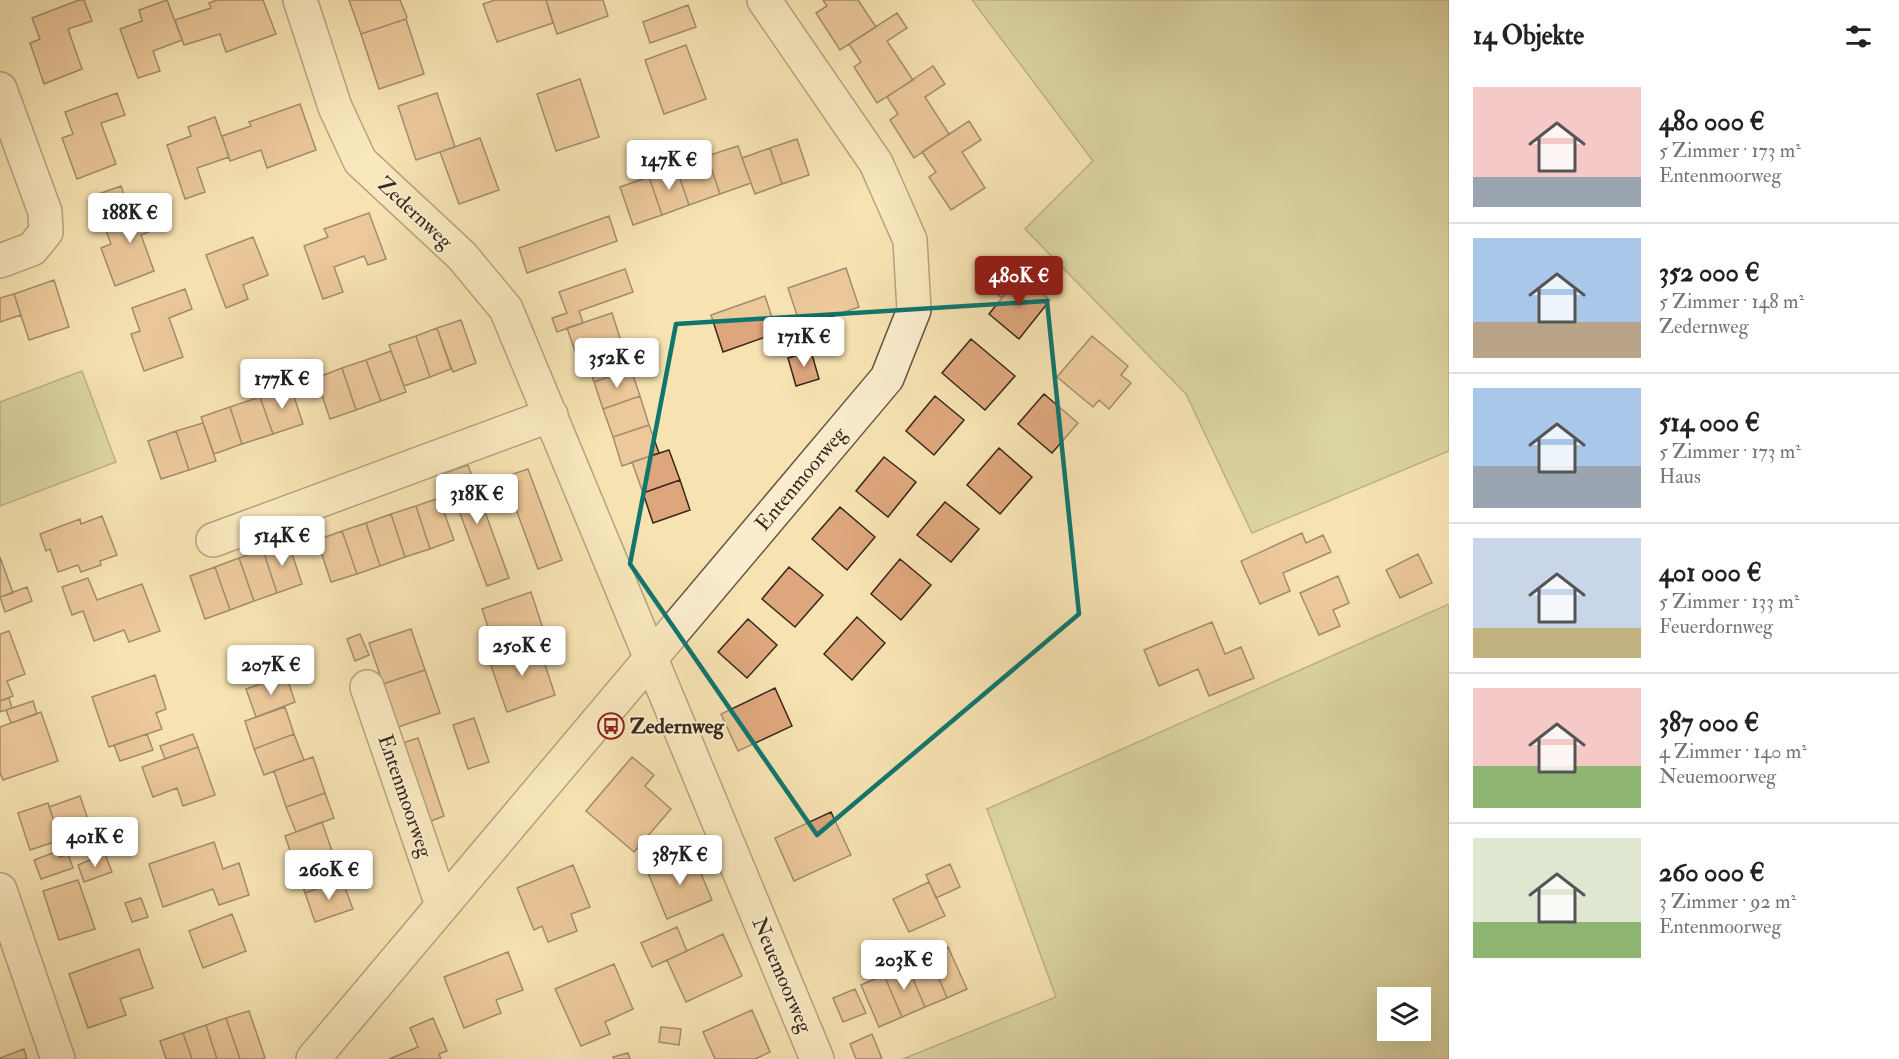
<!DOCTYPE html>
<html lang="de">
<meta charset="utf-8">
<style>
:root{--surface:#fff;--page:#f6f6f6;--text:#222;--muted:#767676;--line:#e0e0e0;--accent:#8f2418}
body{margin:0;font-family:"IM FELL Double Pica",serif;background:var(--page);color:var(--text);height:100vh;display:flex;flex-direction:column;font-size:22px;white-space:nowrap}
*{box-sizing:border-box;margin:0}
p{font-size:20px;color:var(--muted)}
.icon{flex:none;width:33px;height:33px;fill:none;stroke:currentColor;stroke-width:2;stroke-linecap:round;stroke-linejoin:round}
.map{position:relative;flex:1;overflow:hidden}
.sheet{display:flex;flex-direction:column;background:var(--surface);width:450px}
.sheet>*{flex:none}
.fabs{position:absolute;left:1377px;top:987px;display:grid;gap:12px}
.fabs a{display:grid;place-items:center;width:54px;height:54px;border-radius:0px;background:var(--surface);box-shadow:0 6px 24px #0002;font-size:30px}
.price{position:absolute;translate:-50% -51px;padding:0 14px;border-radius:6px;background:#fff;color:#222;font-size:20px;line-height:39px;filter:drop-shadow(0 2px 3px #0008)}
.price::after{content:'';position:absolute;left:50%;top:36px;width:18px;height:14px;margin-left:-9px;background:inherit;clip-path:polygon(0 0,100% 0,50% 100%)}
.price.selected{background:var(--accent);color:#fff}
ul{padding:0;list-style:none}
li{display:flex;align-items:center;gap:18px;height:150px;padding:0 24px}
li+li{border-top:2px solid var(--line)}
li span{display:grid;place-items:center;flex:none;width:168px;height:120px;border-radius:0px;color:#555}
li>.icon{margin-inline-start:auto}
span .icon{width:72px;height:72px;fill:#fffc;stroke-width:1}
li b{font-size:26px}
h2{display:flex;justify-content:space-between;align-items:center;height:72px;padding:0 24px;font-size:26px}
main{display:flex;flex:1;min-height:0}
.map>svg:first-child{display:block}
</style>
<main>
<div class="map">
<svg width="1449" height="1059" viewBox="0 0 1449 1059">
<rect width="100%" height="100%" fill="#f7e3b2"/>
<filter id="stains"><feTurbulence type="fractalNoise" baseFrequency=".00333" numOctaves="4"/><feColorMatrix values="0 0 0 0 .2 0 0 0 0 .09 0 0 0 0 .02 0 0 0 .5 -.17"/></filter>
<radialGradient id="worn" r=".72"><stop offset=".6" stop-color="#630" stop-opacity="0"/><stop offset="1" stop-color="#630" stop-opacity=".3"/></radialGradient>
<path fill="#b8c48f" stroke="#787657" stroke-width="1.5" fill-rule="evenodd" d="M972,0H1449V451L1252,533L1186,394L1025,229L1093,161Z
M82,371L116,462L0,506V402Z
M1449,604V1059H903L1056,997L987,809ZM1388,998H1420V1030H1388Z"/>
<path fill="#dea67c" stroke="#37271f" stroke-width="1.5" d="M79,0H84L92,21L68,29L82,69L44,84L30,43L40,39L32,18Z
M167,0L182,40L153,51L160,71L138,78L120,29L142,21L139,10Z
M217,0H263L276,34L226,52L220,34L184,45L175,20L211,8L209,3Z
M349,0H400L407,17L406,19L361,34Z
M495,0H546L553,23L497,42L483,4Z
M546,0H603L608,16L557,34Z
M823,0H858L876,27L840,50L816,13L827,6Z
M688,5L696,27L650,43L643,22Z
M897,13L907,28L887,41L913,80L877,103L854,67L861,62L849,44Z
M406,19L424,74L379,89L361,34Z
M686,45L706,99L664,114L645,60Z
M933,66L945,84L925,97L949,134L914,158L890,120L898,114L887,97Z
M580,79L599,137L556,151L537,94Z
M117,93L125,115L101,123L116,164L77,179L62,138L73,134L65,112Z
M437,93L455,147L416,160L398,106Z
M300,104L316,150L267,168L261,150L230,161L222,136L251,126L249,122Z
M215,117L229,157L197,168L205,192L185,199L167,145L191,136L188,127Z
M969,121L981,140L962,152L985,188L951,210L929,177L936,172L922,152Z
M480,138L499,190L459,204L440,152Z
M797,139L809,175L782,184L770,148Z
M738,146L751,183L720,194L707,156Z
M770,148L782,184L755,194L742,158Z
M707,156L720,194L689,205L676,167Z
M676,167L689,205L662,215L649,177Z
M649,177L662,215L633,225L620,187Z
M121,186L130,212L103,222L93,196Z
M155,203L164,226L141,235L154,271L115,286L101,248L111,244L103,222Z
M369,213L386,259L368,265L364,256L334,267L343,292L323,299L304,246L328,237L324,229Z
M609,216L617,241L527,273L519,248Z
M253,237L268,275L243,285L248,299L226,308L206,255Z
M1012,262L1024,271L1002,298L990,288Z
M846,268L859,307L801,327L788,288Z
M625,269L633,292L579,311L583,323L557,332L552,318L567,313L559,292Z
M1020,276L1050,300L1019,339L989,314Z
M54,280L69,327L29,340L14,294Z
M185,289L192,309L169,318L183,357L144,371L131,334L140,331L132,308Z
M14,294L21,315L0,322V298Z
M765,296L777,333L723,352L711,315Z
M612,313L620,338L576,354L567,328Z
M461,320L476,363L453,372L437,328Z
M437,328L451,369L430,377L416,336Z
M416,336L430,377L404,386L389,345Z
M1092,336L1128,366L1121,375L1131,383L1109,409L1099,400L1093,407L1057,377Z
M620,338L631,369L594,382L583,351Z
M971,339L1015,376L985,410L942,373Z
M391,351L406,392L381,401L366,360Z
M811,351L819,379L796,386L788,358Z
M366,360L381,401L356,410L342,368Z
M342,368L356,410L330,419L316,378Z
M631,369L640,396L603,409L594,382Z
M291,387L303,424L273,434L260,397Z
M1044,394L1078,423L1052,453L1018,424Z
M640,396L649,425L613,437L603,409Z
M935,396L964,420L934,455L906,431Z
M260,397L273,434L242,444L230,407Z
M230,407L242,444L214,454L201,417Z
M203,423L216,461L189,470L176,431Z
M649,425L659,453L622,466L613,437Z
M176,431L189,470L161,479L148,441Z
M999,448L1032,477L1000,514L967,485Z
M669,450L680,480L643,493L632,462Z
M884,457L916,482L888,517L856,491Z
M468,465L509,578L487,586L445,473Z
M528,469L562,560L538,569L504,477Z
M680,480L690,510L653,523L643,493Z
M439,498L454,540L430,549L416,506Z
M945,502L979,529L951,562L917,535Z
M416,506L430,549L405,557L391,514Z
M840,507L875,537L847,570L812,539Z
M391,514L405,557L380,566L366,523Z
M102,516L117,555L100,561L101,565L81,572L78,565L58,572L50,549L46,551L40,534L80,519L81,524Z
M366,523L380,566L357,574L342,531Z
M342,531L357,574L331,582L317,540Z
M1302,533L1306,543L1323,535L1331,552L1283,573L1290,591L1260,604L1241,561Z
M288,541L302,584L277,593L263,550Z
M263,550L277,593L254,601L239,558Z
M1418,554L1432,583L1400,598L1386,570Z
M0,557L13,593L0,597Z
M239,558L254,601L230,610L215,567Z
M900,559L931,585L901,620L871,594Z
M215,567L230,610L205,619L190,576Z
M789,567L823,595L795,627L762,599Z
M1338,576L1349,603L1333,610L1340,626L1319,635L1300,593Z
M88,578L97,600L142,584L160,631L129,642L124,630L94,641L83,611L72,615L62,587Z
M27,587L32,601L5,612L0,597Z
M531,592L547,641L498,657L482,609Z
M857,617L885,643L852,680L824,654Z
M748,619L777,645L747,678L718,652Z
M1212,622L1225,654L1241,647L1254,678L1209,696L1198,669L1159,686L1144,650Z
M411,629L425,670L383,684L369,643Z
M9,631L25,674L7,681L13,696L0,701V634Z
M360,634L369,655L355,661L347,639Z
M538,643L555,695L507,712L489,660Z
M425,670L440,713L398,727L383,684Z
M155,675L166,709L156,713L162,729L109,747L92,697Z
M286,675L295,702L256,717L246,689Z
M775,688L792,726L738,751L721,714Z
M9,698L12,708L0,712V701Z
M33,701L37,714L11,723L6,710Z
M285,707L294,734L254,749L245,721Z
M41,712L58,761L3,780L0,773V727Z
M474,718L489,762L468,769L453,725Z
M147,734L153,750L120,761L114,745Z
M193,734L198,747L165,759L160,746Z
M294,734L304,760L264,775L254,749Z
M418,738L444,816L423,824L396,745Z
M198,747L215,795L183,806L177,788L153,797L142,767Z
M313,757L325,793L286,807L274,771Z
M632,757L654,775L645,786L671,809L634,852L586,811Z
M325,793L334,818L296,832L286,807Z
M80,796L93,834L62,844L49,807Z
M48,803L60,840L30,850L18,813Z
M831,812L851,855L794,881L775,838Z
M322,822L333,854L296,868L285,836Z
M214,842L223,869L239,863L249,895L219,905L213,889L163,907L149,864Z
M657,842L669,864L648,873L643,858Z
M58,851L60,857L68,854L73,868L41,879L34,860Z
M105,854L112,872L84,882L78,865Z
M333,854L342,880L305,893L296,868Z
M693,854L712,900L667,919L648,873Z
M950,864L960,887L936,898L926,875Z
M573,865L590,907L571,914L577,931L548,942L542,926L534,930L517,888Z
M78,880L95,929L59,940L43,891Z
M342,880L353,909L315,922L305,893Z
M929,882L945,916L909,932L893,899Z
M141,898L148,917L132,922L125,903Z
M232,914L246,951L203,968L189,931Z
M677,927L687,951L652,967L641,943Z
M723,934L742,976L686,1002L667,960Z
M948,947L967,989L947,998L929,955Z
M139,949L153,988L120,999L126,1015L88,1028L69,974Z
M508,952L523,990L496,1000L501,1013L464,1028L444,977Z
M929,955L947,998L925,1007L907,965Z
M614,964L633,1009L605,1022L610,1034L581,1046L555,989Z
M907,965L925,1007L902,1017L884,975Z
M884,975L902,1017L879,1027L861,985Z
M855,989L866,1013L843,1022L833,998Z
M752,1010L770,1052L755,1059H715L703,1032Z
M249,1011L265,1058L262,1059H240L226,1018Z
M226,1018L240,1059H217L206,1025Z
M433,1018L447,1051L439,1054L441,1059H389L418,1047L410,1028Z
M206,1025L217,1059H192L183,1033Z
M661,1027L681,1029L679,1045L659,1042Z
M183,1033L192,1059H166L160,1041Z
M872,1034L882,1059H856L850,1044Z
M24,1049L27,1059H0V1058Z
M628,1053L630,1059H614L613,1057Z"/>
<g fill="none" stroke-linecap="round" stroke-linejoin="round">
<g stroke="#675644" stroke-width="36">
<path id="minor" d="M300,0L335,107L360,161L462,256L506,309L817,1059
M0,89L45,212L46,232L32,249L0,261
M213,540L551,415
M367,687L442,905
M0,890L58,1059
M313,1059L887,378L914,310L910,240L876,163L764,0"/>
</g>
<use href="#minor" stroke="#faedcd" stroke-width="33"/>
</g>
<path d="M0 0H1449V1059H0ZM1047,301L1079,614L817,835L630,564L676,324Z" fill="#f7e3b2" fill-opacity=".55" fill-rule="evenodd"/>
<path fill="none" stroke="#0f766e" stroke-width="4.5" stroke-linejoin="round" d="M1047,301L1079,614L817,835L630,564L676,324Z"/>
<defs>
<g id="bus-ring" transform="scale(1.35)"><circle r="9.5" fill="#faedcd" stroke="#8f2418" stroke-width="1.5"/><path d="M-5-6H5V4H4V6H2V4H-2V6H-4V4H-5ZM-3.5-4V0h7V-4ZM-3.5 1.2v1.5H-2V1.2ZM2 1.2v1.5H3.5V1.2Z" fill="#8f2418"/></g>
</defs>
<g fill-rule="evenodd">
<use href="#bus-ring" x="611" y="726"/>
</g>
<g text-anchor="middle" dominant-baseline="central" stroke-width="4.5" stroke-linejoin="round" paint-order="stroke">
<g font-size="21" fill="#37271f" stroke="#faedcd">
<text transform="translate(415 213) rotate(43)">Zedernweg</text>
<text transform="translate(801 479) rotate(-50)">Entenmoorweg</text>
<text transform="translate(405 796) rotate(71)">Entenmoorweg</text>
<text transform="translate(782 975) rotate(67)">Neuemoorweg</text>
</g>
<g font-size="21" font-weight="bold" fill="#37271f" stroke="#faedcd" text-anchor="start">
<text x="630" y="726">Zedernweg</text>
</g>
</g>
<rect width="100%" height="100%" filter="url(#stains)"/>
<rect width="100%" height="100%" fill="url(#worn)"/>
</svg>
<div class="fabs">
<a><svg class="icon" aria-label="layers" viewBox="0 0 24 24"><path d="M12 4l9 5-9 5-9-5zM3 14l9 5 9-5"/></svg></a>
</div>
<b class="price" style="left:669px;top:191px">147K €</b>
<b class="price" style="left:130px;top:244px">188K €</b>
<b class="price selected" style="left:1019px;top:307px">480K €</b>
<b class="price" style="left:804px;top:368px">171K €</b>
<b class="price" style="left:617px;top:389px">352K €</b>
<b class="price" style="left:282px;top:410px">177K €</b>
<b class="price" style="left:477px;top:525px">318K €</b>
<b class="price" style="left:282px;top:567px">514K €</b>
<b class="price" style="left:522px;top:677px">250K €</b>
<b class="price" style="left:271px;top:696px">207K €</b>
<b class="price" style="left:95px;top:868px">401K €</b>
<b class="price" style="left:680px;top:886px">387K €</b>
<b class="price" style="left:329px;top:901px">260K €</b>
<b class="price" style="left:904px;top:991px">203K €</b>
</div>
<section class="sheet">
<h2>14 Objekte<svg class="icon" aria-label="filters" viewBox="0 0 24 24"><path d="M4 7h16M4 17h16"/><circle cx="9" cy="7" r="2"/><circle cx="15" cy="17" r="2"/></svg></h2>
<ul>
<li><span style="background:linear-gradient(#f6c9c9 75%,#9aa5b1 0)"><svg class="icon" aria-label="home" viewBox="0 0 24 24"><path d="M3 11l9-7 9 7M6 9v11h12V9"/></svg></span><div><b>480 000 €</b><p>5 Zimmer · 173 m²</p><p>Entenmoorweg</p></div></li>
<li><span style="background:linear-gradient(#a9c7e8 70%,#b9a48a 0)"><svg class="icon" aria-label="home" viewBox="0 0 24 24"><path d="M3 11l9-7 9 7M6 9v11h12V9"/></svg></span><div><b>352 000 €</b><p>5 Zimmer · 148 m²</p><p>Zedernweg</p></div></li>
<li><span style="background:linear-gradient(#a9c7e8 65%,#9aa5b1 0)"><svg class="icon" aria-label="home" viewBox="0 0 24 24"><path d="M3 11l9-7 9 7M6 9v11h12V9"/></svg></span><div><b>514 000 €</b><p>5 Zimmer · 173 m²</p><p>Haus</p></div></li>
<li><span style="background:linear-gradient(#c9d6e8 75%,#c2b280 0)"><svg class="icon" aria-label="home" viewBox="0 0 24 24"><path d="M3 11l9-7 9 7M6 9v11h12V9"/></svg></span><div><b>401 000 €</b><p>5 Zimmer · 133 m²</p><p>Feuerdornweg</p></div></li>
<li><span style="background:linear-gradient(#f6c9c9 65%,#8fb573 0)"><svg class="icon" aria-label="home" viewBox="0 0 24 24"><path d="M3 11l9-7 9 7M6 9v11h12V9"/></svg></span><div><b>387 000 €</b><p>4 Zimmer · 140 m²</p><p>Neuemoorweg</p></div></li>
<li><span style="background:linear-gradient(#dfe7d0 70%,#8fb573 0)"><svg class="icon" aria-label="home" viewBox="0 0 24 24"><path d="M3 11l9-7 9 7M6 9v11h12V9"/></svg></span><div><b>260 000 €</b><p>3 Zimmer · 92 m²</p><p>Entenmoorweg</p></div></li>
</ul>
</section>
</main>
